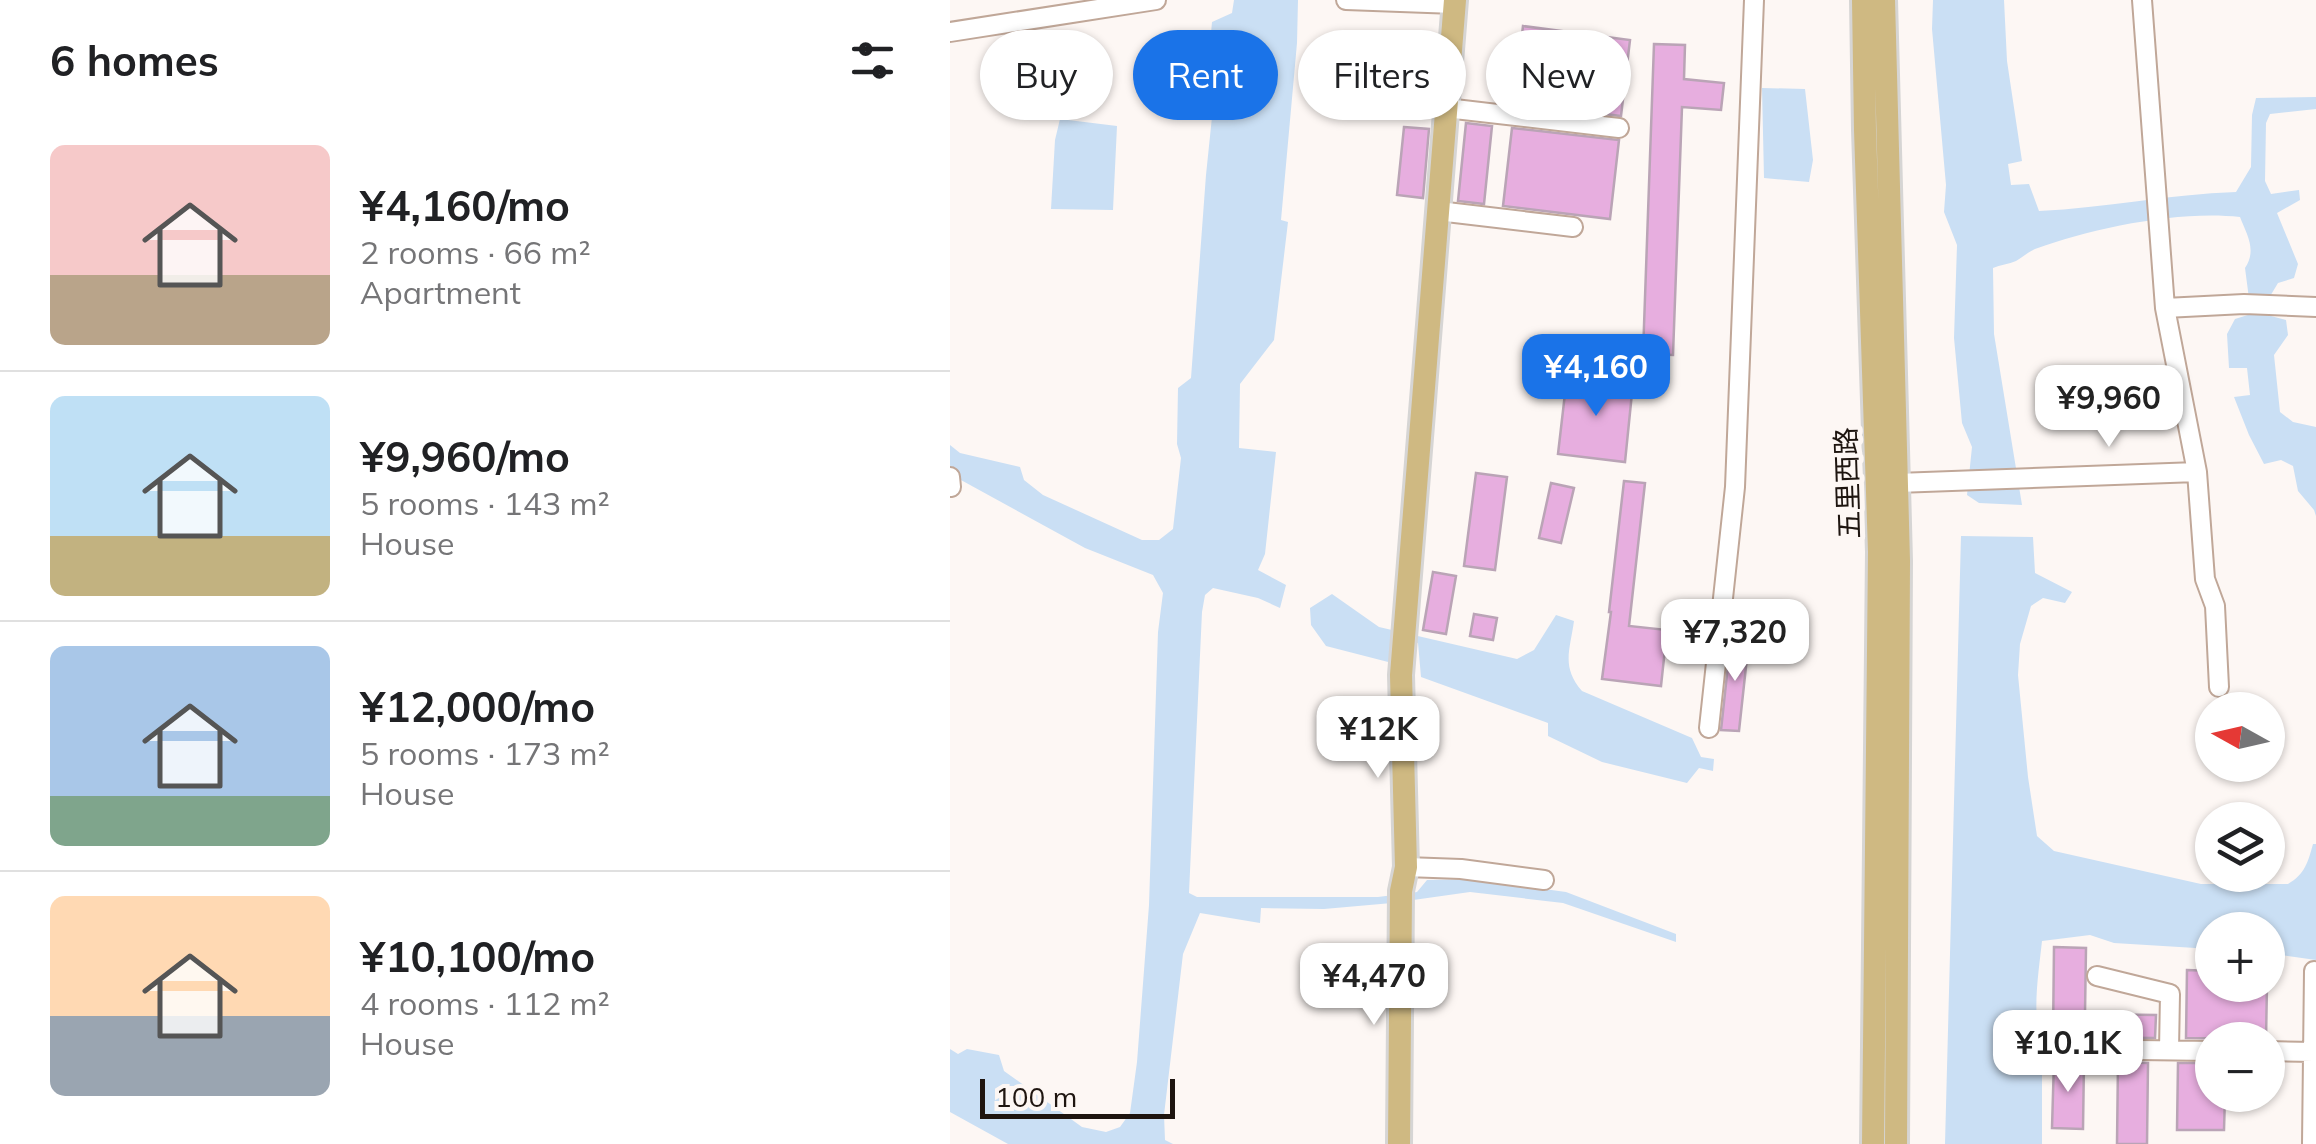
<!DOCTYPE html>
<meta charset="utf-8">
<style>
:root{--surface:#fff;--page:#f2f2f2;--text:#202124;--muted:#757577;--line:#e0e0e0;--accent:#1a73e8}
body{margin:0;font-family:Mulish,"Noto Sans SC",sans-serif;background:var(--page);color:var(--text);height:100vh;display:flex;flex-direction:column;font-size:38px;white-space:nowrap}
*{box-sizing:border-box;margin:0}
p{font-size:32px;color:var(--muted)}
.icon{flex:none;width:55px;height:55px;fill:none;stroke:currentColor;stroke-width:2;stroke-linecap:round;stroke-linejoin:round}
.map{position:relative;flex:1;overflow:hidden}
.side{display:flex;flex-direction:column;background:var(--surface);width:950px}
.side>*{flex:none}
.guide{position:absolute;left:30px;top:30px;width:950px;height:90px;display:flex;gap:20px}
.needle{width:65px;rotate:278deg}
.fabs{position:absolute;left:1245px;top:692px;display:grid;gap:20px}
.fabs a{display:grid;place-items:center;width:90px;height:90px;border-radius:50%;background:var(--surface);box-shadow:0 2px 8px #0004;font-size:50px}
.scale{position:absolute;left:30px;bottom:25px;width:195px;box-sizing:border-box;padding-left:10px;border:5px solid #1e1510;border-top:0;font-size:28px;line-height:35px;white-space:nowrap;color:#1e1510;-webkit-text-stroke:8px #fdf7f4;paint-order:stroke}
.price{position:absolute;translate:-50% -85px;padding:0 22px;border-radius:20px;background:#fff;color:#222;font-size:32px;line-height:65px;filter:drop-shadow(0 2px 5px #0008)}
.price::after{content:'';position:absolute;left:50%;top:60px;width:30px;height:22px;margin-left:-15px;background:inherit;clip-path:polygon(0 0,100% 0,50% 100%)}
.price.on{background:var(--accent);color:#fff}
ul{padding:0;list-style:none}
li{display:flex;align-items:center;gap:30px;height:250px;padding:0 50px}
li+li{border-top:2px solid var(--line)}
li span{display:grid;place-items:center;flex:none;width:280px;height:200px;border-radius:15px;color:#555}
li>.icon{margin-inline-start:auto}
span .icon{width:120px;height:120px;fill:#fffc;stroke-width:1}
li b{font-size:42px}
h2{display:flex;justify-content:space-between;align-items:center;height:120px;padding:0 50px;font-size:42px}
.pill{padding:0 35px;border-radius:45px;background:var(--surface);box-shadow:0 2px 8px #0004;font-size:35px;line-height:90px}
.pill.on{background:var(--accent);color:#fff}
main{display:flex;flex:1;min-height:0}
.map>svg:first-child{display:block}
</style>
<main>
<section class="side">
<h2>6 homes<svg class="icon" aria-label="filters" viewBox="0 0 24 24"><path d="M4 7h16M4 17h16"/><circle cx="9" cy="7" r="2"/><circle cx="15" cy="17" r="2"/></svg></h2>
<ul>
<li><span style="background:linear-gradient(#f6c9c9 65%,#b9a48a 0)"><svg class="icon" aria-label="home" viewBox="0 0 24 24"><path d="M3 11l9-7 9 7M6 9v11h12V9"/></svg></span><div><b>¥4,160/mo</b><p>2 rooms · 66 m²</p><p>Apartment</p></div></li>
<li><span style="background:linear-gradient(#bfe0f5 70%,#c2b280 0)"><svg class="icon" aria-label="home" viewBox="0 0 24 24"><path d="M3 11l9-7 9 7M6 9v11h12V9"/></svg></span><div><b>¥9,960/mo</b><p>5 rooms · 143 m²</p><p>House</p></div></li>
<li><span style="background:linear-gradient(#a9c7e8 75%,#7fa58c 0)"><svg class="icon" aria-label="home" viewBox="0 0 24 24"><path d="M3 11l9-7 9 7M6 9v11h12V9"/></svg></span><div><b>¥12,000/mo</b><p>5 rooms · 173 m²</p><p>House</p></div></li>
<li><span style="background:linear-gradient(#ffd9b3 60%,#9aa5b1 0)"><svg class="icon" aria-label="home" viewBox="0 0 24 24"><path d="M3 11l9-7 9 7M6 9v11h12V9"/></svg></span><div><b>¥10,100/mo</b><p>4 rooms · 112 m²</p><p>House</p></div></li>
</ul>
</section>
<div class="map">
<svg width="1366" height="1144" viewBox="0 0 1366 1144">
<rect width="100%" height="100%" fill="#fdf7f4"/>
<path fill="#cadff4" d="M284,0H348L347,43L331,220L338,222L324,340L290,384L289,448L326,452L315,554L308,570L336,585L330,608L308,598L263,588L255,595L252,612L239,893L247,897H428L467,892L477,880L521,879L616,892L726,934V942L613,903L520,892L442,903L374,909L311,908L310,923L250,913L233,954L214,1115L215,1140L223,1144H58L0,1112V1049L8,1054L17,1049L49,1055L54,1071L132,1127L156,1132L170,1127L180,1113L187,1062L199,905L208,632L213,593L203,575L135,548L0,474V445L10,453L70,467L74,480L93,495L192,540H209L223,529L231,458L227,444L228,388L241,378L256,175L266,78L259,56L262,22L282,13Z
M983,0H1054L1057,61L1072,161L1058,164L1061,185L1079,184L1089,211C1155,208 1220,194 1286,192L1301,167L1302,115L1306,98L1366,97V109L1320,114L1316,123L1315,181L1321,194L1349,190L1350,200L1327,213L1348,264L1344,278L1328,283L1319,298L1321,316L1336,320L1338,335L1324,355L1330,412L1343,422L1366,427V516L1364,510L1348,491L1343,466L1331,460L1314,464L1299,435L1284,397L1300,395L1297,368H1279L1277,334L1285,319L1301,314L1295,268C1307,250 1297,235 1290,217C1229,210 1143,228 1085,249C1078,252 1073,257 1066,261C1059,264 1050,265 1043,268L1044,334L1072,505L1029,503L1017,495L1022,447L1012,423L1004,338L1007,245L994,212L996,185L982,29Z
M812,88L855,89L863,160L859,182L814,178Z
M110,119L167,126L163,210L101,209L105,140Z
M1011,536L1083,537L1085,573L1122,592L1115,603L1093,598L1081,606L1070,644L1068,675L1078,777L1087,836L1104,851L1251,884H1338C1355,874 1358,862 1363,844H1366V960L1318,953V930H1262V949L1164,943L1140,935L1092,941C1089,970 1081,1016 1092,1043V1144H995Z
M382,594L429,627L567,659L584,650L606,615L624,621C620,650 611,667 632,691L742,738L751,757L764,759L763,771L749,768L737,783L652,762L598,736V723L471,677L468,643L444,639L442,663L376,646L361,625L360,608Z"/>
<path fill="#e7aedf" stroke="#baa4b6" stroke-width="2.5" d="M573,26L680,40L671,116L564,103Z
M704,44L735,45L734,79L774,83L771,110L732,107L723,355L693,354Z
M516,123L542,126L534,204L508,201Z
M454,127L479,129L473,198L447,195Z
M562,128L669,140L660,219L553,206Z
M617,376L683,383L675,462L608,454Z
M526,473L557,477L545,570L514,566Z
M674,481L695,483L679,626L717,630L711,686L652,679L661,612H659Z
M601,483L624,488L611,543L589,538Z
M483,572L506,576L496,634L473,630Z
M524,614L547,618L543,640L520,636Z
M781,637L799,639L789,731L771,730Z
M1104,947L1136,948L1135,1014L1206,1015L1205,1038L1103,1037Z
M1237,970L1262,971V985H1317L1316,1039L1236,1038Z
M1104,1060L1134,1062L1133,1129L1102,1128Z
M1168,1062L1198,1063L1197,1144H1167Z
M1228,1063H1262V1095H1275L1274,1130H1227Z"/>
<g fill="none" stroke-linecap="round" stroke-linejoin="round">
<g stroke="#c0a798" stroke-width="22">
<path id="minor" d="M396,0L505,4
M1192,0L1215,308L1247,472L1255,579L1265,606L1269,687
M0,32L206,0
M496,108L669,128
M488,211L623,227
M1215,308L1294,304L1366,307
M0,477L1,487
M947,483L1247,472
M759,728L785,487L804,0
M456,867L511,869L594,880
M1147,976L1220,994L1219,1050
M1116,1049L1262,1051
M1318,1051L1363,1052
M1362,1144L1364,971"/>
</g>
<g stroke="#d6d5d4" stroke-width="28">
<path id="major" d="M913,0L915,130L929,552L923,1144
M934,0L949,561L946,1144
M449,1144L451,891L456,867L451,675L505,0"/>
</g>
<use href="#minor" stroke="#fff" stroke-width="18"/>
<use href="#major" stroke="#cfb982" stroke-width="22"/>
</g>
<g text-anchor="middle" dominant-baseline="central" stroke-width="10" stroke-linejoin="round" paint-order="stroke">
<g font-size="28" fill="#1e1510" stroke="#fdf7f4">
<text transform="translate(897 483) rotate(-92)">五里西路</text>
</g>
</g>
</svg>
<div class="fabs">
<a><svg class="needle" viewBox="-14 -14 28 28"><path d="M0-13l5 13h-10z" fill="#e53935"/><path d="M0 13l5-13h-10z" fill="#757577"/></svg></a>
<a><svg class="icon" aria-label="layers" viewBox="0 0 24 24"><path d="M12 4l9 5-9 5-9-5zM3 14l9 5 9-5"/></svg></a>
<a>+</a>
<a>−</a>
</div>
<div class="scale">100 m</div>
<b class="price on" style="left:646px;top:419px">¥4,160</b>
<b class="price" style="left:1159px;top:450px">¥9,960</b>
<b class="price" style="left:785px;top:684px">¥7,320</b>
<b class="price" style="left:428px;top:781px">¥12K</b>
<b class="price" style="left:424px;top:1028px">¥4,470</b>
<b class="price" style="left:1118px;top:1095px">¥10.1K</b>
<div class="guide">
<a class="pill">Buy</a>
<a class="pill on">Rent</a>
<a class="pill">Filters</a>
<a class="pill">New</a>
</div>
</div>
</main>
